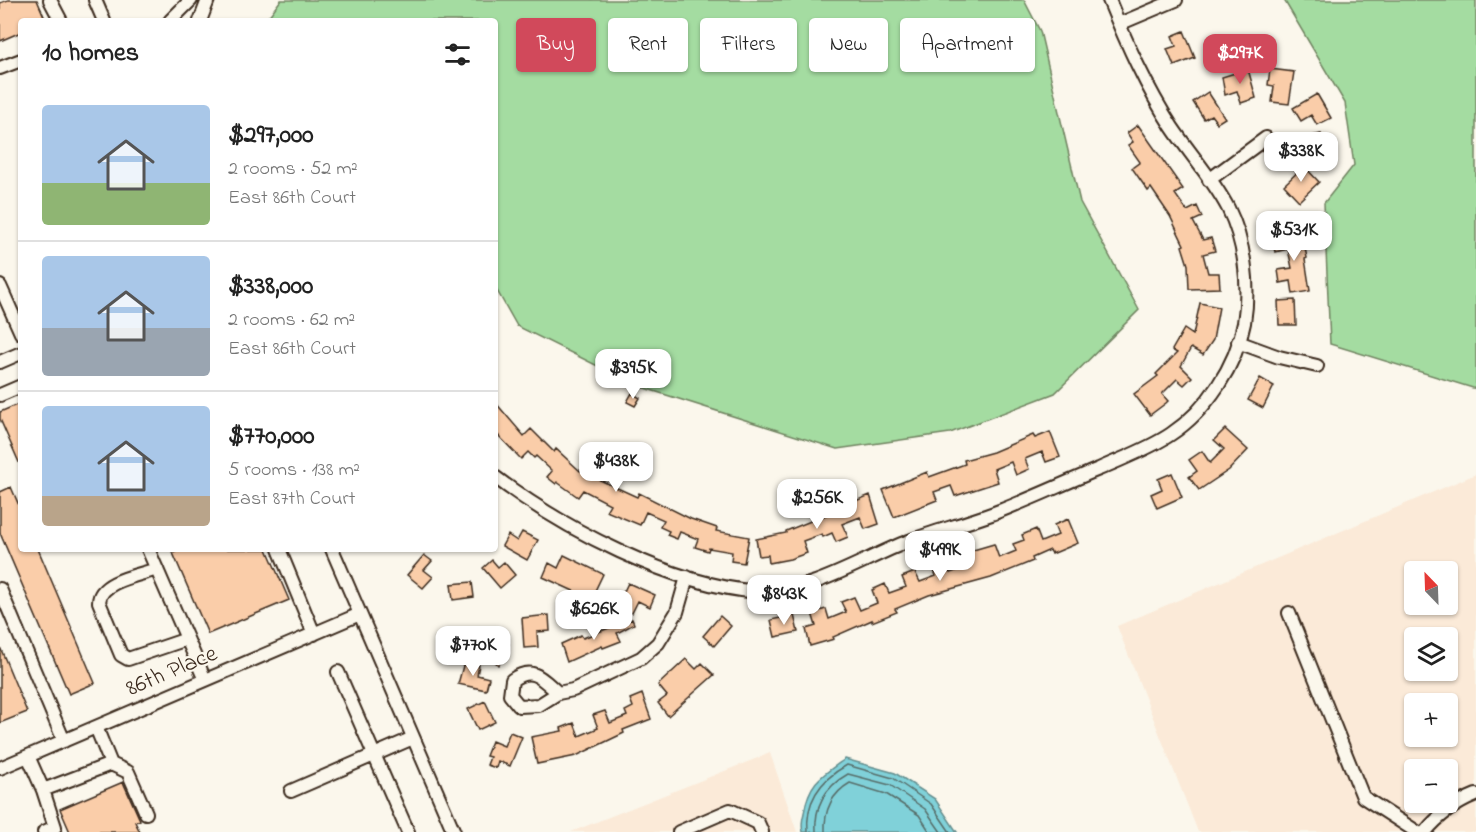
<!DOCTYPE html>
<meta charset="utf-8">
<style>
:root{--surface:#fff;--page:#f2f2f2;--text:#222;--muted:#767676;--line:#e0e0e0;--accent:#d1495b}
body{margin:0;font-family:"Indie Flower",sans-serif;background:var(--page);color:var(--text);height:100vh;display:flex;flex-direction:column;font-size:22px;white-space:nowrap}
*{box-sizing:border-box;margin:0}
p{font-size:20px;color:var(--muted)}
.icon{flex:none;width:33px;height:33px;fill:none;stroke:currentColor;stroke-width:2;stroke-linecap:round;stroke-linejoin:round}
.map{position:relative;flex:1;overflow:hidden}
.side{position:absolute;left:18px;top:18px;width:480px;height:534px;display:flex;flex-direction:column;background:var(--surface);border-radius:6px;box-shadow:0 2px 4px #0004}
.side>*{flex:none}
.guide{position:absolute;left:516px;top:18px;width:570px;height:54px;display:flex;gap:12px}
.needle{width:39px;rotate:337deg}
.buttons{position:absolute;left:1404px;top:561px;display:grid;gap:12px}
.buttons a{display:grid;place-items:center;width:54px;height:54px;border-radius:6px;background:var(--surface);box-shadow:0 2px 4px #0004;font-size:30px}
.price{position:absolute;translate:-50% -51px;padding:0 14px;border-radius:12px;background:#fff;color:#222;font-size:20px;line-height:39px;filter:drop-shadow(0 2px 3px #0008)}
.price::after{content:'';position:absolute;left:50%;top:36px;width:18px;height:14px;margin-left:-9px;background:inherit;clip-path:polygon(0 0,100% 0,50% 100%)}
.price.active{background:var(--accent);color:#fff}
ul{padding:0;list-style:none}
li{display:flex;align-items:center;gap:18px;height:150px;padding:0 24px}
li+li{border-top:2px solid var(--line)}
li span{display:grid;place-items:center;flex:none;width:168px;height:120px;border-radius:6px;color:#555}
li>.icon{margin-inline-start:auto}
span .icon{width:72px;height:72px;fill:#fffc;stroke-width:1}
li b{font-size:26px}
h2{display:flex;justify-content:space-between;align-items:center;height:72px;padding:0 24px;font-size:26px}
.chip{padding:0 21px;border-radius:6px;background:var(--surface);box-shadow:0 2px 4px #0004;font-size:21px;line-height:54px}
.chip.active{background:var(--accent);color:#fff}
.map>svg:first-child{display:block}
</style>
<div class="map">
<svg width="1476" height="832" viewBox="0 0 1476 832">
<rect width="100%" height="100%" fill="#fbf7ec"/>
<filter id="ink" filterUnits="userSpaceOnUse"><feTurbulence type="fractalNoise" baseFrequency=".0167" numOctaves="2"/><feDisplacementMap in="SourceGraphic" scale="12" xChannelSelector="R" yChannelSelector="G"/><feConvolveMatrix kernelMatrix="1 2 1 2 8 2 1 2 1" color-interpolation-filters="sRGB"/></filter>
<g filter="url(#ink)">
<path fill="#fbead8" fill-rule="evenodd" d="M1476,474V832H1198L1117,626ZM1414,572H1448V604H1414ZM1414,638H1448V670H1414ZM1414,704H1448V736H1414ZM1414,770H1448V802H1414Z
M770,753L797,832H571Z"/>
<path fill="#a4dca1" stroke="#708360" stroke-width="1.5" d="M281,0H1024L1040,31L1080,202L1139,310L1055,393L950,433L837,449L638,386L517,326L495,287V21H265Z
M1284,0H1476V389L1330,344L1324,203L1354,165L1345,103Z"/>
<path fill="#80d1d9" stroke="#648e8e" stroke-width="1.5" d="M845,759L895,773L935,799L957,832H803C801,825 802,820 804,813C809,782 821,776 845,759Z"/>
<g fill="none" stroke-linecap="round" stroke-linejoin="round">
<path stroke="#576d69" stroke-width="1.5" d="M808,832C805,801 820,780 847,765L893,778L931,804L950,832
M816,832C814,806 825,787 848,774L890,785L925,809L941,832
M825,832C824,810 831,794 850,783L886,794L919,815L930,832"/>
</g>
<path fill="#facda9" stroke="#3b2a1e" stroke-width="1.5" d="M8,0H37L46,21H21V32L0,41V3Z
M1184,31L1195,58L1174,66L1167,49L1176,46L1172,36Z
M1248,69L1256,98L1241,103L1237,91L1225,95L1222,77Z
M1270,69L1294,72L1289,104L1272,102L1274,86L1268,85Z
M1208,92L1225,118L1217,123L1211,115L1204,119L1193,102Z
M1317,94L1331,118L1317,125L1311,115L1301,121L1293,108Z
M1138,125L1183,189L1175,194L1187,211L1197,206L1202,217L1193,221L1203,240L1211,238L1215,251L1203,254L1208,273H1219L1220,288L1189,289L1188,265L1182,246L1184,245L1170,216L1151,188L1148,191L1132,168L1140,162L1128,145L1133,142L1127,133Z
M1321,134L1322,139L1329,138L1333,158L1310,162L1307,137Z
M1304,166L1319,182L1299,201L1284,185Z
M1302,232L1307,258L1305,259L1310,291L1293,294L1291,281L1280,283L1278,270L1292,268L1288,249L1275,252L1272,238Z
M1295,300L1296,325H1279L1278,301Z
M1200,303L1219,307L1213,340L1203,355L1191,348L1181,366L1192,377L1184,385L1177,379L1162,394L1168,401L1166,403L1150,415L1134,394L1158,376L1156,374L1177,353L1172,350L1184,329L1193,335Z
M1260,378L1274,386L1263,408L1248,400Z
M632,393L640,398L635,406L627,402Z
M495,402L524,436L531,429L554,452L556,449L580,471L583,468L600,480L637,497L639,493L691,519L717,528L716,531L749,537L744,563L731,561L732,552L709,548L708,551L695,547L698,539L680,532L677,539L667,535L669,531L660,527L664,520L646,512L640,525L606,511L610,504L583,490L578,497L557,482L556,484L547,477L552,471L536,456L534,458L528,452L521,459L495,432Z
M21,403V467L0,419V412Z
M1225,429L1248,450L1229,470L1199,490L1189,477L1197,471L1189,460L1202,451L1210,463L1224,449L1214,440Z
M1050,432L1060,457L1046,462L1042,452L1025,459L1029,469L1016,475L1011,462L994,469L998,482L955,496L951,486L934,492L937,500L894,517L883,490L927,472L929,477L965,464L964,460L993,452L1033,435L1035,438Z
M1172,473L1182,497L1157,508L1151,494L1162,489L1158,479Z
M11,487L21,510V549H38L95,683L69,694L0,533V492Z
M870,495L879,524L865,529L860,517L842,524L848,537L836,542L832,533L823,537L822,534L803,541L807,553L790,559L769,563L768,555L759,556L756,539L786,533V531L828,514L826,509L834,506L836,509Z
M1068,519L1078,543L1052,554L1050,550L1032,558L1033,561L991,578L929,595L895,609L897,612L872,622V620L833,637L834,639L810,646L806,629L816,626L812,613L826,609L829,619L846,612L841,602L854,597L860,610L877,603L872,590L885,584L889,593L906,587L902,577L915,572L920,582L936,576L932,564L945,559L950,573L967,567L963,553L994,544L999,558L1016,551L1013,544L1024,540L1022,535L1036,529L1041,542L1058,535L1054,525Z
M522,532L538,540L527,560L502,546L508,535L517,541Z
M181,549H267L289,600L208,634L173,553Z
M424,555L432,561L424,570L433,577L423,588L407,575Z
M564,555L603,574L591,599L543,577L549,563L558,568Z
M492,560L498,567L504,562L515,575L500,588L483,568Z
M472,582L474,597L453,600L451,584Z
M628,583L655,595L650,607L638,601L632,613L617,606Z
M549,615L550,631L537,632L538,647L524,648L522,618Z
M794,615L798,632L775,637L771,620Z
M720,616L731,626L714,646L703,636Z
M632,619L634,624L617,633L621,641L603,648L602,646L567,662L561,644L581,635L583,638Z
M497,630L509,644L502,649L508,656L498,665L480,644Z
M0,647L27,712L0,723Z
M686,659L696,669L702,663L714,675L668,716L658,703L667,696L658,685Z
M464,662L479,665L477,675L489,678L486,690L458,684Z
M642,694L651,719L623,730L624,733L576,756L537,764L531,737L562,731L561,728L574,723L579,736L598,728L593,715L605,711L610,723L627,716L625,711L633,707L630,699Z
M485,701L495,722L478,730L468,709Z
M510,732L522,737L510,766L498,761L496,768L487,765L490,757L486,756L492,741L504,746Z
M123,782L140,820L135,822L140,832H70L60,809Z"/>
<g fill="none" stroke-linecap="round" stroke-linejoin="round">
<g stroke="#3b2a1e" stroke-width="16">
<path id="minor" d="M50,0L61,21
M95,0L104,21
M170,21L191,0
M200,21L208,0
M1119,24L1176,0
M0,68L21,60
M1209,180L1266,138
M0,286L21,333
M1238,342L1279,357L1317,366
M0,362L21,353
M0,395L21,386
M495,477C564,529 671,585 758,592C808,595 862,559 909,541C939,530 972,522 1002,510C1035,497 1067,482 1099,469C1123,458 1149,449 1171,434C1207,410 1236,366 1244,323C1250,286 1245,242 1228,208C1213,179 1190,154 1172,127C1146,87 1127,44 1109,0
M148,549L205,680
M279,549L314,634
M332,549L454,832
M157,569C140,575 99,581 99,602L121,655L128,659L187,639
M0,589L64,741
M1289,613L1363,797L1417,832
M338,672L408,832
M558,693C542,679 533,665 512,680L510,695L519,706L539,705L558,693L573,690L641,658L658,643L677,612L687,577
M28,756L43,790L55,827L44,832
M111,764L128,772L146,813
M0,768L360,614
M43,790L111,764L96,727
M291,791L413,738
M679,832L730,810L758,823L762,832
M1425,832C1439,815 1456,803 1476,795"/>
</g>
<use href="#minor" stroke="#fbf7ec" stroke-width="12"/>
</g>
</g>
<g text-anchor="middle" dominant-baseline="central" stroke-width="4.5" stroke-linejoin="round" paint-order="stroke">
<g font-size="24" fill="#3b2a1e" stroke="#fbf7ec">
<text transform="translate(172 672) rotate(-23)">86th Place</text>
</g>
</g>
</svg>
<div class="buttons">
<a><svg class="needle" viewBox="-14 -14 28 28"><path d="M0-13l5 13h-10z" fill="#e53935"/><path d="M0 13l5-13h-10z" fill="#767676"/></svg></a>
<a><svg class="icon" aria-label="layers" viewBox="0 0 24 24"><path d="M12 4l9 5-9 5-9-5zM3 14l9 5 9-5"/></svg></a>
<a>+</a>
<a>−</a>
</div>
<b class="price active" style="left:1240px;top:85px">$297K</b>
<b class="price" style="left:1301px;top:183px">$338K</b>
<b class="price" style="left:1294px;top:262px">$531K</b>
<b class="price" style="left:633px;top:400px">$395K</b>
<b class="price" style="left:616px;top:493px">$438K</b>
<b class="price" style="left:817px;top:530px">$256K</b>
<b class="price" style="left:940px;top:582px">$499K</b>
<b class="price" style="left:784px;top:626px">$843K</b>
<b class="price" style="left:594px;top:641px">$626K</b>
<b class="price" style="left:473px;top:677px">$770K</b>
<div class="guide">
<a class="chip active">Buy</a>
<a class="chip">Rent</a>
<a class="chip">Filters</a>
<a class="chip">New</a>
<a class="chip">Apartment</a>
</div>
<section class="side">
<h2>10 homes<svg class="icon" aria-label="filters" viewBox="0 0 24 24"><path d="M4 7h16M4 17h16"/><circle cx="9" cy="7" r="2"/><circle cx="15" cy="17" r="2"/></svg></h2>
<ul>
<li><span style="background:linear-gradient(#a9c7e8 65%,#8fb573 0)"><svg class="icon" aria-label="home" viewBox="0 0 24 24"><path d="M3 11l9-7 9 7M6 9v11h12V9"/></svg></span><div><b>$297,000</b><p>2 rooms · 52 m²</p><p>East 86th Court</p></div></li>
<li><span style="background:linear-gradient(#a9c7e8 60%,#9aa5b1 0)"><svg class="icon" aria-label="home" viewBox="0 0 24 24"><path d="M3 11l9-7 9 7M6 9v11h12V9"/></svg></span><div><b>$338,000</b><p>2 rooms · 62 m²</p><p>East 86th Court</p></div></li>
<li><span style="background:linear-gradient(#a9c7e8 75%,#b9a48a 0)"><svg class="icon" aria-label="home" viewBox="0 0 24 24"><path d="M3 11l9-7 9 7M6 9v11h12V9"/></svg></span><div><b>$770,000</b><p>5 rooms · 138 m²</p><p>East 87th Court</p></div></li>
</ul>
</section>
</div>
